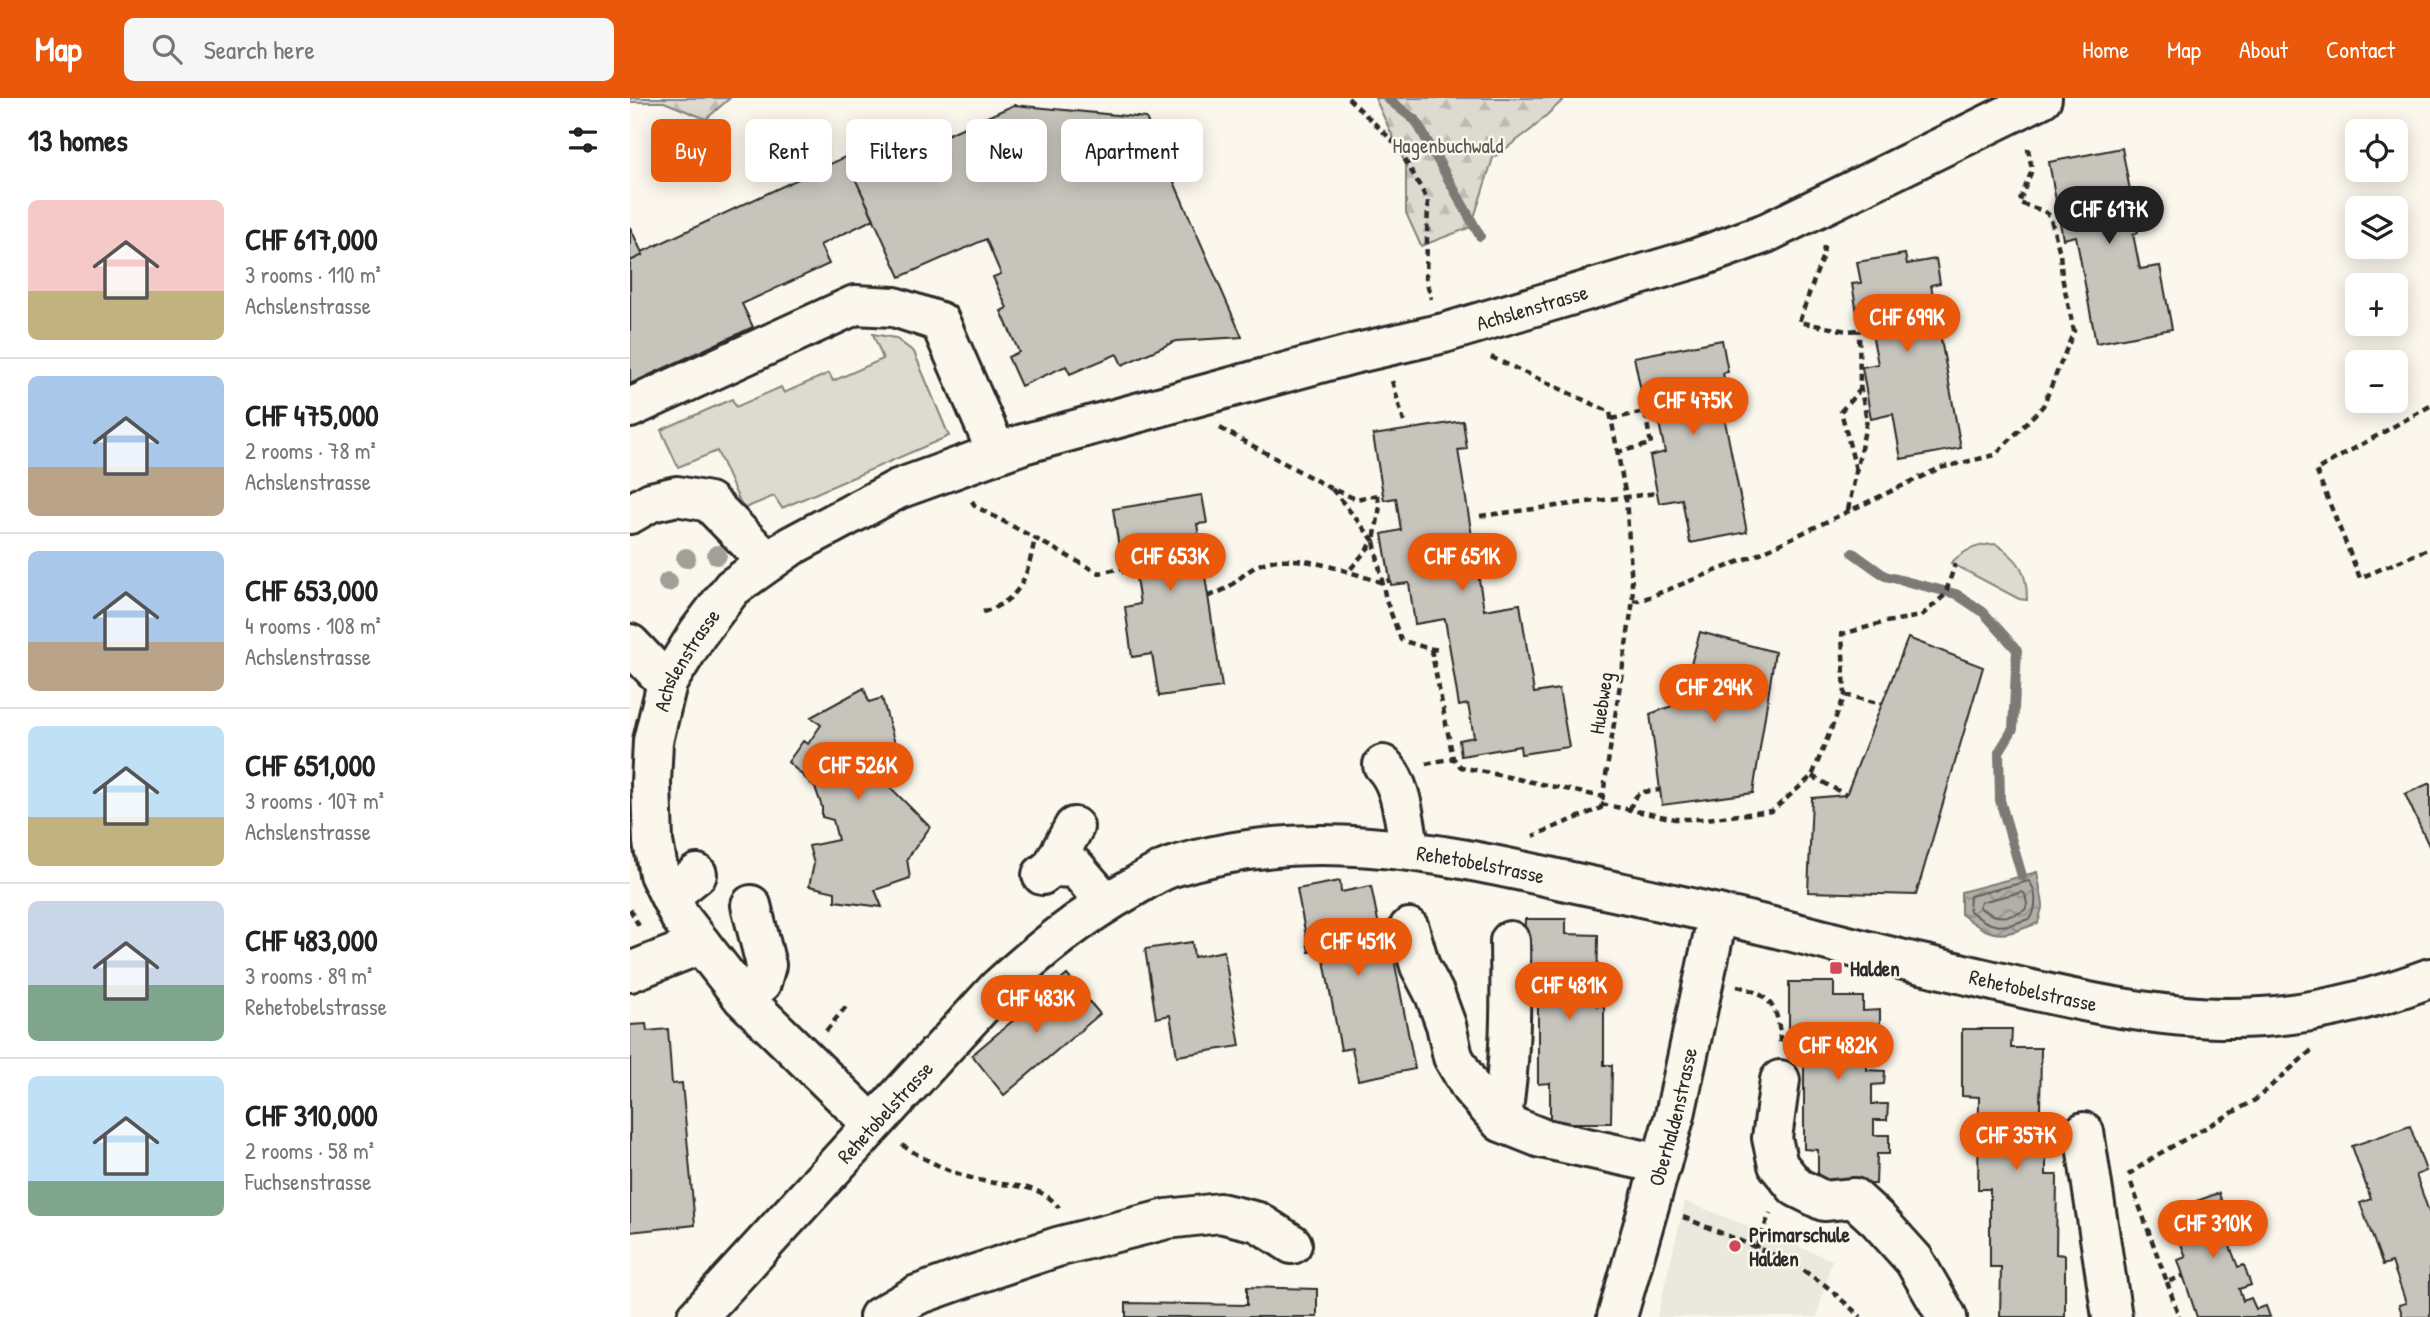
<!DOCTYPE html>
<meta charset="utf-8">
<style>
:root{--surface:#fff;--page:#f6f6f6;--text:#222;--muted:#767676;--line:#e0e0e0;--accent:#ea580c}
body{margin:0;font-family:"Patrick Hand",sans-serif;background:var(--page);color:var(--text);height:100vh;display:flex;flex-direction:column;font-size:26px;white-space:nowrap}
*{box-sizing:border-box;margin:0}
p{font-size:23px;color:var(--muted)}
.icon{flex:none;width:38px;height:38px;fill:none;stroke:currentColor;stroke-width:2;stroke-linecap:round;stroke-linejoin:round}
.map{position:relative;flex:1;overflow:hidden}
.side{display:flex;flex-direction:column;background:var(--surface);width:630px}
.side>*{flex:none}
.banner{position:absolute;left:21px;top:21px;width:665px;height:63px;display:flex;gap:14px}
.tools{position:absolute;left:1715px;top:21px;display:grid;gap:14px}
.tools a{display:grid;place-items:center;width:63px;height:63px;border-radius:10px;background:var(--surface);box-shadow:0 4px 18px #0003;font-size:35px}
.price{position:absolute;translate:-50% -60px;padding:0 16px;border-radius:24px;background:var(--accent);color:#fff;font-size:23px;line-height:46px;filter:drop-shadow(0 2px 4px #0008)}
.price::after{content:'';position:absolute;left:50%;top:42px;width:21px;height:16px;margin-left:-10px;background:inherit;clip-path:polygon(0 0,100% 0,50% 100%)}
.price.active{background:#222;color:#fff}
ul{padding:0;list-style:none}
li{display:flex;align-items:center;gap:21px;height:175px;padding:0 28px}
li+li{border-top:2px solid var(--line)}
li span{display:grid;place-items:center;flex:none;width:196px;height:140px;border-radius:10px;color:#555}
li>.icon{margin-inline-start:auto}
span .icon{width:84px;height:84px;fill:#fffc;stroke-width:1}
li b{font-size:30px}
h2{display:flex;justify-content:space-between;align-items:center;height:84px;padding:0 28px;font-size:30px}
.pill{padding:0 24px;border-radius:10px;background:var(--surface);box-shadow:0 4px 18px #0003;font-size:24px;line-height:63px}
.pill.active{background:var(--accent);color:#fff}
header{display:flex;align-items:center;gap:42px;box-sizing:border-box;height:98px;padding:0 35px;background:var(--accent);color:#fff}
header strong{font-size:33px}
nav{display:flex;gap:38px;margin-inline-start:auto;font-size:24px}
.search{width:490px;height:63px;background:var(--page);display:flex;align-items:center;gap:18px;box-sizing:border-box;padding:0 24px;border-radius:10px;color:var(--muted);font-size:26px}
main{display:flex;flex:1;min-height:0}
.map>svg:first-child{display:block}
</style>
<header>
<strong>Map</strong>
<div class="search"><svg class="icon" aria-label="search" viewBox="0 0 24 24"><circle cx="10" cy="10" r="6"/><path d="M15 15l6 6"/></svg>Search here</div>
<nav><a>Home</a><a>Map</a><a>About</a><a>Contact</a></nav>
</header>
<main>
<section class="side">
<h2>13 homes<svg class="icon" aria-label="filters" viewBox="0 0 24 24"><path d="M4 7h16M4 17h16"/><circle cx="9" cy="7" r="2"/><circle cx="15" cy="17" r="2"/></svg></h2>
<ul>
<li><span style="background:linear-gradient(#f6c9c9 65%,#c2b280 0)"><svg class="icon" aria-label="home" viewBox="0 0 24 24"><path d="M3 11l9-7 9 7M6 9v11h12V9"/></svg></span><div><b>CHF 617,000</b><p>3 rooms · 110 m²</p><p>Achslenstrasse</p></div></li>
<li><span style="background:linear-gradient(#a9c7e8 65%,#b9a48a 0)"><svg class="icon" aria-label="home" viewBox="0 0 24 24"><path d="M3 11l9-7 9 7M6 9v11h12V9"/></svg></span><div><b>CHF 475,000</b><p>2 rooms · 78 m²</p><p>Achslenstrasse</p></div></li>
<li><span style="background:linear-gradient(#a9c7e8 65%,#b9a48a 0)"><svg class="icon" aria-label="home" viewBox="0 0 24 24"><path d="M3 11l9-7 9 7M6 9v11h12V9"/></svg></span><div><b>CHF 653,000</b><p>4 rooms · 108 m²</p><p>Achslenstrasse</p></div></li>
<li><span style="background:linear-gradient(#bfe0f5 65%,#c2b280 0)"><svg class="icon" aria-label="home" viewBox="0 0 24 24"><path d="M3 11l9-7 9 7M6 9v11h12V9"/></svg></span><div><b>CHF 651,000</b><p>3 rooms · 107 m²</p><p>Achslenstrasse</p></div></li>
<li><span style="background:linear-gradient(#c9d6e8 60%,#7fa58c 0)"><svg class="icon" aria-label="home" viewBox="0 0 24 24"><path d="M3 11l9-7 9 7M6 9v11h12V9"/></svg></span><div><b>CHF 483,000</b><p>3 rooms · 89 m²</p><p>Rehetobelstrasse</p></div></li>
<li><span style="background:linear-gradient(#bfe0f5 75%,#7fa58c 0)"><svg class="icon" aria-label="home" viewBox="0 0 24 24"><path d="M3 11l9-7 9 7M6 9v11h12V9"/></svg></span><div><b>CHF 310,000</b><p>2 rooms · 58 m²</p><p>Fuchsenstrasse</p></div></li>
</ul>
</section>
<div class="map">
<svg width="1800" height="1219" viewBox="0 0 1800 1219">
<defs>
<pattern id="forest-firs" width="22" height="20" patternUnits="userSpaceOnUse" patternTransform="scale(1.75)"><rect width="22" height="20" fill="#dddad0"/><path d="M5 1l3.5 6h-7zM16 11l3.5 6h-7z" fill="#bebbb3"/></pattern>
<pattern id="water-waves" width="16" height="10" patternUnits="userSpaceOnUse" patternTransform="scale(1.75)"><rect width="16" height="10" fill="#b1afa7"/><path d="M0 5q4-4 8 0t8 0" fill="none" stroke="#908f88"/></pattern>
</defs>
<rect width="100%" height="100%" fill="#fbf7ec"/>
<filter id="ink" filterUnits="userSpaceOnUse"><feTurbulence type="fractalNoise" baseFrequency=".0143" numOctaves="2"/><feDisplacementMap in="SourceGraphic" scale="14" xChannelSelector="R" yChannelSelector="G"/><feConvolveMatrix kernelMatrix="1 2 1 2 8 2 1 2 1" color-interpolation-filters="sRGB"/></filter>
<g filter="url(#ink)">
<path fill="#ebe8de" d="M1055,1103L1202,1162L1187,1219H1027Z"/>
<path fill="#dddad0" stroke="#84827e" stroke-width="2" d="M243,236L265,240L284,254L319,338L152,410L144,398L113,411L87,353L48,369L31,332L102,301L106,309L151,289L154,295L199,275L203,283L253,261Z
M1366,446C1390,462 1397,473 1397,502L1389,501L1321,465C1335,451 1347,447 1366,446Z"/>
<path fill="url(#forest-firs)" stroke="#84827e" stroke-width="2" d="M0,0H100L76,21L34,4H0Z
M745,0H935L902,31L863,60L841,129L791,148L776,115V67Z"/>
<path fill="url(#water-waves)" stroke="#7b7a75" stroke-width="2" d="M1407,774L1413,806L1408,825C1369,840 1364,841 1331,816V794Z"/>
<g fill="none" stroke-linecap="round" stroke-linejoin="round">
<path stroke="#61605d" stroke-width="2" d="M1399,783C1407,793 1407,809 1401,820C1373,831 1361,832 1339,812L1340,798Z
M1392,794L1395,796L1397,806L1395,812C1379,821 1364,822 1349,809L1351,804Z"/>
<path stroke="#7b7a75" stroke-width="10" d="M757,0L786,23L850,138
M1223,455L1255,478L1326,496L1353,514L1387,552L1383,631L1369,654L1370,702L1392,778"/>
</g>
<path fill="#c7c4bc" stroke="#2b2b2b" stroke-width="2" d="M384,7L516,20L612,239L546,243L492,267L487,256L440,276L436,268L391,288L378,259L389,254L371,213L377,210L363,179L371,176L356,141L270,179L224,78Z
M1492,50L1508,135L1503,136L1510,171L1530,168L1542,231L1466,245L1446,138L1433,141L1419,64Z
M215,59L244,121L190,147L199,166L112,206L123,229L0,286V163L13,157L12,154Z
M0,129L13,157L0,163Z
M1275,156L1277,166L1306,161L1310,185L1301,187L1331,350L1271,361L1263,316L1241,321L1232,269L1248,266L1239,220L1228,221L1222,186L1231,185L1227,164Z
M1092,242L1098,274L1093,275L1099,306L1092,308L1117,434L1060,445L1052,401L1029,405L1020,358L1035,354L1028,320L1017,322L1004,259Z
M833,323L837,351L828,352L854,512L890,506L904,595L929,591L939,649L891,656L890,648L831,658L829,642L844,639L838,606L829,608L815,521L785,526L779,485L761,487L752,436L771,432L766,400L754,402L743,337Z
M572,397L577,425L567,426L592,589L529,598L522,556L502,559L495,509L510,506L505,473L493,475L483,411Z
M1070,534L1145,554L1123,695L1032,707L1020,616L1050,605Z
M1278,540L1353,569L1286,797L1178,794L1182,700L1216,697Z
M234,590L239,604L252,600L268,656L251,669L256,685L300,729L277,761L280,780L245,792L252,809L205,803V794L179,788L184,766L179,748L208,742L203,722L192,719V709L185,689L158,664L173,643L178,646L191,627L181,619Z
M1800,685V750L1775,696Z
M710,783L711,794L741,788L756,863L764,861L785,971L728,982L722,950L711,952L692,852L679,854L667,791Z
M895,821H936V836L968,837L967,908L974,907V967H982L981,1025H920V985L908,986V885L893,886Z
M562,844L564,859L594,853L610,948L547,958L540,917L526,920L515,851Z
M437,877L470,916L374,997L342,957Z
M1159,884H1204V899H1233V913L1250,912V933L1237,932V972L1255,973L1254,986L1242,987V1006H1258L1257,1022H1244V1037H1259V1056H1247L1246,1086H1188V1052L1174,1051V954H1159Z
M16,926L17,933L38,931L42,986L52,985L65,1127L0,1134V927Z
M1332,931H1382L1381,950H1411L1410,1015H1416V1077H1427L1426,1156L1435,1157V1219H1370L1371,1169H1360V1091H1348L1349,999L1332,998Z
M1780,1028L1796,1073L1786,1077L1800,1117V1219H1773L1769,1207L1776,1205L1762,1164L1753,1167L1730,1105L1741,1101L1722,1048Z
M1589,1095L1595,1115L1603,1112L1612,1137L1598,1143L1608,1169L1614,1167L1621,1187L1609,1191L1613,1203L1621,1200L1626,1211L1636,1208L1640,1219H1567L1548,1162L1556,1159L1538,1113Z
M617,1189L687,1191V1219H496V1205L617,1207Z"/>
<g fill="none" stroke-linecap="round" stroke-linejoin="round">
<g stroke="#2b2b2b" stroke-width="44">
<g id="minor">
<path d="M0,310L225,207L264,209L310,224L367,355"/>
<path d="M0,416L21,404L47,398L79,404L138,464"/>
<path d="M0,546L37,585"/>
<path d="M753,667C773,687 774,725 780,751"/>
<path d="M422,769L446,770L476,805"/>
<path d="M412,777L422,769L444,729"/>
<path d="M40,798L67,776"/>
<path d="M121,807L136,867L131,885"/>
<path d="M779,830L790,868L805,897L816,927L823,959L841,990L871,1024L911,1040L1031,1066"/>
<path d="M0,874L71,846"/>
<path d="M1150,982L1142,1040L1148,1067L1166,1089L1194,1103L1224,1100L1248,1122L1284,1162L1317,1219"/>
<path d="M871,1024C881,964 881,905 880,843"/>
<path id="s1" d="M242,1026L113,900L50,819L29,776L23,744L21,685L23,643L37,585L68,535L102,490L161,448L268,391L393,346L723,256L814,235L1067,160L1136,135L1412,0"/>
<path d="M1454,1034L1482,1219"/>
<path id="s2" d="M67,1219L368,890C410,852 450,819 500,791C512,784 526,775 539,770C672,727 800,752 932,782C984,793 1035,804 1087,816C1155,831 1223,850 1291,866C1397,890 1523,927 1632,919C1689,915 1747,900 1800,880"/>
<path d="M249,1219L287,1197L346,1176L427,1149L537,1121L590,1115L628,1124L662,1146"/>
<path id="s3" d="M987,1219L1045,1017L1088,816"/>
</g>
</g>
<path stroke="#2b2b2b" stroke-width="4.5" stroke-dasharray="7 5" stroke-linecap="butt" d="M718,0L767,47L798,103L796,180L801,201
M1194,148L1193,157L1169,224L1217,233L1241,231
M861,259L980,314L996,399L1003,502L971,710L903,738
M762,283L774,324
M1800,308L1686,372L1730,480L1800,450
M981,321L1015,314L1021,346L987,354
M590,330L700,390L726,401L753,396
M1226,372L1211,313L1230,292
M702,391L744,443L718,474
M747,397L750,408L744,443L756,502L771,542L797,550L811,552
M342,403L345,408L469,475L492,470
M1218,412L1237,322L1230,288L1229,232
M850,418L1027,395
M578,498C606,490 608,477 629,467C662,451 721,475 753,485L760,482
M1003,502L1009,503L1126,457L1310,370L1365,357L1413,308L1444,233L1432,179L1430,155L1420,118L1414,113L1389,105L1402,72L1397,46
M353,514C393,501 397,478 405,440
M801,551L823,660L831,669L973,699
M1215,597L1252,606
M796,666L823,660
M1182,678L1216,697
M971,706L1045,721H1076L1142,713L1182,678L1215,597L1212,536L1256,524L1291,518L1315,497L1325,466
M1000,712C1005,692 1012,694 1030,692
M0,811L10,830
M1107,888C1142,896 1150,912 1150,947
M196,933L218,906
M272,1047C296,1063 325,1077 353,1083C381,1089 411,1085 429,1110
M1498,1077L1527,1057L1625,1002L1683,951
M1501,1085L1537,1184L1553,1178
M1053,1119L1161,1164L1195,1187L1231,1219
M1126,1150L1140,1115
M1537,1184L1549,1219"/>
<use href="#minor" stroke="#fbf7ec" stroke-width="38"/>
</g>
<g fill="#a19f98">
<circle cx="87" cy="457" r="10"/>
<circle cx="56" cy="460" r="10"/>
<circle cx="38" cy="484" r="10"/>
</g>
</g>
<g fill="#d1495b" stroke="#fbf7ec" stroke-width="2.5">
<rect x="1199" y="863" width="14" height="14" rx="3.5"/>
<circle cx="1105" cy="1148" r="7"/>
</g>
<g text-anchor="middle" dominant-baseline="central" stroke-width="5" stroke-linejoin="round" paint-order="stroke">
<g font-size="21" fill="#585754" stroke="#fbf7ec">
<text x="818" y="47">Hagenbuchwald</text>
</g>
<g font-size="21" fill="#2b2b2b" stroke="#fbf7ec">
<text stroke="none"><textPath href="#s1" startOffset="1493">Achslenstrasse</textPath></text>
<text stroke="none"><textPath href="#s1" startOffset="553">Achslenstrasse</textPath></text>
<text transform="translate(971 605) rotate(-81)">Huebweg</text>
<text stroke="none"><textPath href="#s2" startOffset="971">Rehetobelstrasse</textPath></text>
<text stroke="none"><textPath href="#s2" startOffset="1538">Rehetobelstrasse</textPath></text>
<text stroke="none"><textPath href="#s2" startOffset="278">Rehetobelstrasse</textPath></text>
<text stroke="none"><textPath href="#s3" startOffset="208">Oberhaldenstrasse</textPath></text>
</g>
<g font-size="21" font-weight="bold" fill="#2b2b2b" stroke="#fbf7ec" text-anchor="start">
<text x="1220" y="870">Halden</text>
<text x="1119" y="1136">Primarschule<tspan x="1119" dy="24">Halden</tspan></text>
</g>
</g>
</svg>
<div class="tools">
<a><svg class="icon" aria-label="locate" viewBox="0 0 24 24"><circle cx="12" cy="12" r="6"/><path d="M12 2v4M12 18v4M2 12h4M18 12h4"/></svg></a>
<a><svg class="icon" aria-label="layers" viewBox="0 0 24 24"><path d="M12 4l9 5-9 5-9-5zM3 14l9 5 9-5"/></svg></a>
<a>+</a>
<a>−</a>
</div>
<b class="price active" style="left:1479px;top:148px">CHF 617K</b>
<b class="price" style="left:1277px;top:256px">CHF 699K</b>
<b class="price" style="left:1063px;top:339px">CHF 475K</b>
<b class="price" style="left:540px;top:495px">CHF 653K</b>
<b class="price" style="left:832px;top:495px">CHF 651K</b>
<b class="price" style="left:1084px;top:626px">CHF 294K</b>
<b class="price" style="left:228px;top:704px">CHF 526K</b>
<b class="price" style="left:728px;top:880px">CHF 451K</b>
<b class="price" style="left:939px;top:924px">CHF 481K</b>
<b class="price" style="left:406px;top:937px">CHF 483K</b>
<b class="price" style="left:1208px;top:984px">CHF 482K</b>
<b class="price" style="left:1386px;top:1074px">CHF 357K</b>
<b class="price" style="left:1583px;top:1162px">CHF 310K</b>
<div class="banner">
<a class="pill active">Buy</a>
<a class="pill">Rent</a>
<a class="pill">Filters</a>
<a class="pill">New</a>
<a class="pill">Apartment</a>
</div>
</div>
</main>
